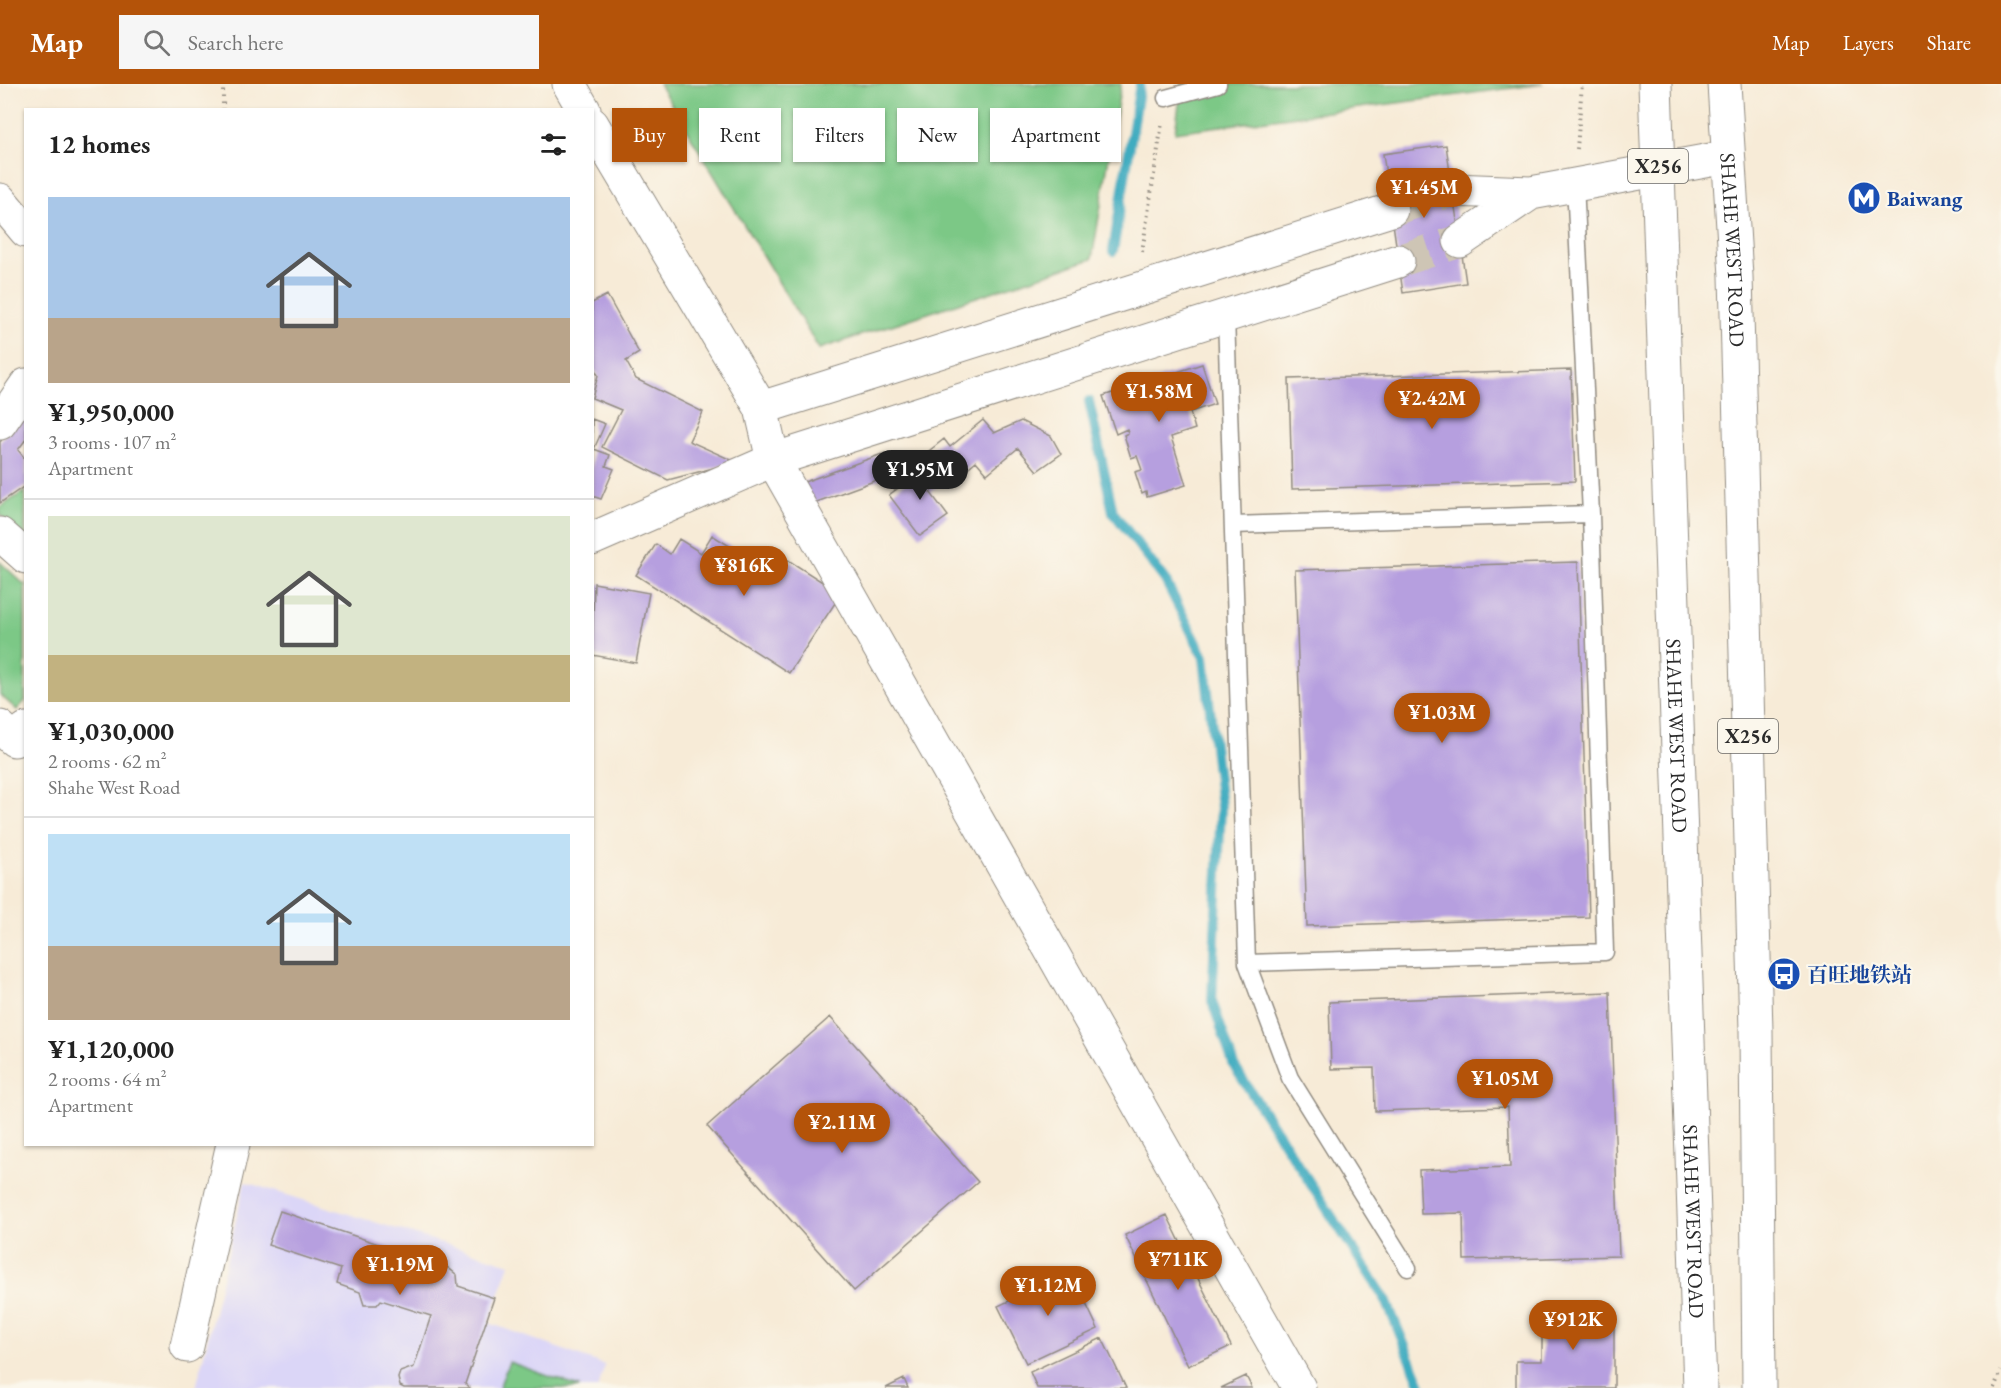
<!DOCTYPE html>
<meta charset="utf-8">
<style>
:root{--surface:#fff;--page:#f6f6f6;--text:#222;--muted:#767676;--line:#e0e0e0;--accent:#b45309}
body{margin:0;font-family:"EB Garamond","Noto Serif SC",serif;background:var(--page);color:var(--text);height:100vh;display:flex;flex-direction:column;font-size:22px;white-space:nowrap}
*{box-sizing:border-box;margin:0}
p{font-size:20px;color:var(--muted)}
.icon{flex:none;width:33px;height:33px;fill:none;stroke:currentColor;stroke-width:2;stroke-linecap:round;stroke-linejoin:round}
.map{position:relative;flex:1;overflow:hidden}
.sheet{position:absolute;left:24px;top:24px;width:570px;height:1038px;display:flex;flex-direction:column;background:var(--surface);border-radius:0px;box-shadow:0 2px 4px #0004}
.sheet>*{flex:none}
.guide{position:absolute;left:612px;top:24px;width:570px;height:54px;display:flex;gap:12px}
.price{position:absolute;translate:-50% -51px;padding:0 14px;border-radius:21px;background:var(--accent);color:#fff;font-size:20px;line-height:39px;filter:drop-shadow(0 2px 3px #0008)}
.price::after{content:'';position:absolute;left:50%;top:36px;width:18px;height:14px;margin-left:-9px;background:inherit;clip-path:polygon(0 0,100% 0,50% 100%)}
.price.active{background:#222;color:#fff}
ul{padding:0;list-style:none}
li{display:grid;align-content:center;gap:12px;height:318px;padding:0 24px}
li+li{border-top:2px solid var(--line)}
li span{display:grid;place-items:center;height:186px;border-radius:0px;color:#555}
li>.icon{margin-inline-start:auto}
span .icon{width:108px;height:108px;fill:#fffc;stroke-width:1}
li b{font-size:26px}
h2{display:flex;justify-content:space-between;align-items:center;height:72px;padding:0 24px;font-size:26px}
.tag{padding:0 21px;border-radius:0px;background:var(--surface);box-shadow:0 2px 4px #0004;font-size:21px;line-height:54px}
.tag.active{background:var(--accent);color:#fff}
header{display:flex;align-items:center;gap:36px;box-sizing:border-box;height:84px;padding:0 30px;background:var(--accent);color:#fff}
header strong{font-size:28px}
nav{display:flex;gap:33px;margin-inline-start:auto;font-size:21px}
.search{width:420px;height:54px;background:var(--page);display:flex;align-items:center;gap:15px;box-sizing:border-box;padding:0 21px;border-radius:0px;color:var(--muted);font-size:22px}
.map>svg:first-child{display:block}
</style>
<header>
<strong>Map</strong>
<div class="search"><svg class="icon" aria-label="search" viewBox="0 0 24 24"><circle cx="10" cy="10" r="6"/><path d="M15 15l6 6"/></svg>Search here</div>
<nav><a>Map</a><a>Layers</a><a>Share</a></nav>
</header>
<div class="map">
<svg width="2001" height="1304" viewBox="0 0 2001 1304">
<rect width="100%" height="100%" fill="#fbf7ec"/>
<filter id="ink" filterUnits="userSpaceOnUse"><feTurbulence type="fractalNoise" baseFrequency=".0167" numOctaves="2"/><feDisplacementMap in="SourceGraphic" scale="12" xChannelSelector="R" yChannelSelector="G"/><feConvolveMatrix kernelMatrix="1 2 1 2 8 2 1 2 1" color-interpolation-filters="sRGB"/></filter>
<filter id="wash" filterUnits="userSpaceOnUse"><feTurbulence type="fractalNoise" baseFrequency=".008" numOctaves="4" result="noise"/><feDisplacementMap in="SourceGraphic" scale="24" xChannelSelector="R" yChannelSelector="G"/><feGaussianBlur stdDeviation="1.35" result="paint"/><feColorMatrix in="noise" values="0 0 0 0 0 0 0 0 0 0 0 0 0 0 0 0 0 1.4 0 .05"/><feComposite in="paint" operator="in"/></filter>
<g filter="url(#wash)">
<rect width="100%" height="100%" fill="#f7ebd7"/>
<path fill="#dbd6f7" d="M245,1098L510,1180L489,1239L605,1281L598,1304H196Z"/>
<path fill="#7cc886" stroke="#547a58" stroke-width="1.5" d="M659,0H1121L1092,175L819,265Z
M1182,0H1543L1175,48Z
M25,407V454L0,430V423Z
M0,478L25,501V617L17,626L0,611Z
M509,1278L579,1303L578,1304H499Z"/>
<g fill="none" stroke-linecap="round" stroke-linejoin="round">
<path stroke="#41acc0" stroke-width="10" d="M1113,167L1140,0
M1089,317L1113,428L1165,496L1204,573L1221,723L1212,917L1234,982L1386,1216L1422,1304"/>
</g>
<g id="blocks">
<path fill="#b69fdf" d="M1446,61L1466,199L1403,209L1383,70Z
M607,211L639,269L626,277L636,295L703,328L689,357L736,378L668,396L602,363L621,326L592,314L598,291L592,282V219Z
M1202,280L1215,320L1190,328L1195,345L1171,353L1186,401L1147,413L1146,408L1142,410L1135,388L1142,386L1137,372L1131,374L1124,351L1128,349L1127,345L1116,350L1103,312Z
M1571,286L1575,397L1292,405L1289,295Z
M21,330L26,333V355L18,366L26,376V401L0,419V358Z
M592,335L605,340L594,365L610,371L606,382L614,385L601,415L592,412Z
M983,336L994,349L1021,337L1051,352L1061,370L1037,387L1018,364L987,390L976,377L950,399L925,370L944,355L950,363Z
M885,369L893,390L803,423L796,401Z
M928,382L941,399L930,408L948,432L920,452L889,411Z
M712,451L774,490L785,474L841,510L789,589L636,491L656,460L670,470L679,455L701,469Z
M1578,478L1589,833L1307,842L1295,486Z
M594,499L649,509L636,579L592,571Z
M1610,908L1619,1172L1464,1176L1463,1129L1421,1130L1419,1086L1510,1083L1508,1023L1375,1027L1374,984L1331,985L1329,918Z
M830,933L978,1098L854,1207L707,1042Z
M280,1127L447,1183L457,1191L458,1202L494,1214L465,1300L470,1304H404L400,1302L398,1294L400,1288L414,1283L431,1232L381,1216L377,1221H364L360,1208L337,1200L341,1185L268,1161Z
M1167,1131L1231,1262L1188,1282L1125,1151Z
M1071,1188L1098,1245L1026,1279L998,1222Z
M1542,1225H1614V1304H1516V1277H1542Z
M1102,1254L1126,1304H1037L1030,1288Z
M1246,1292L1252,1304H1221Z
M904,1295L908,1304H886Z"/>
</g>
</g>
<g filter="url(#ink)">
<use href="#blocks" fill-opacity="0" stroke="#918b81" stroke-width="1.5"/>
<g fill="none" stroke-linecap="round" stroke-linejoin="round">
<path stroke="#cec5b5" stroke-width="33" stroke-dasharray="33 16" stroke-linecap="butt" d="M1391,126L1452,106
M1398,177L1460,157"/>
<g stroke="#918b81" stroke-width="19">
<path id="service" d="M1166,14L1218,0
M1226,232L1247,879L1605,868L1591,430L1575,99
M1233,441L1591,430
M1247,879L1290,994L1408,1184"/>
</g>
<g stroke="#918b81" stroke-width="35">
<path id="minor" d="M569,0L584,26
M592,40L761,324L773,376L1299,1304
M1452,106L1531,109L1727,73
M0,116L26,147
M1460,157L1531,109
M761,324L1391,126
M0,339L26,301
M0,450L26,473
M592,455L773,376L1398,177
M0,643L14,656L26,645
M187,1262L233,1060"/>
</g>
<g stroke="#918b81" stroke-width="35">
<g id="primary">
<path id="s1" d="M1655,0L1700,1304"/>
<path id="s2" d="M1724,0L1736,192L1756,947L1759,1304"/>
</g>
</g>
<path stroke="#918b81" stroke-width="4" stroke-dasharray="1.5 4.5" stroke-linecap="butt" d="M223,26V0
M1577,65L1582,0
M1142,168L1162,39
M1994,1304L2001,1287"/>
<use href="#service" stroke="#fff" stroke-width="16"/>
<use href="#minor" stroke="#fff" stroke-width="33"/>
<use href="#primary" stroke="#fff" stroke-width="33"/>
</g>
</g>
<defs>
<g id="metro-disc" transform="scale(1.725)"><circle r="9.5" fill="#1a4fb4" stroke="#fbf7ec"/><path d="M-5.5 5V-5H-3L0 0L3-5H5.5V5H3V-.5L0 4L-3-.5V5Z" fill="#fff"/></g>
<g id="bus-disc" transform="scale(1.725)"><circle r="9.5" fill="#1a4fb4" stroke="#fbf7ec"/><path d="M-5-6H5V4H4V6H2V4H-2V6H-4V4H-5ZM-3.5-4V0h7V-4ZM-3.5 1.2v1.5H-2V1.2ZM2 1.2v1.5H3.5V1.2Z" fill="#fff"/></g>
</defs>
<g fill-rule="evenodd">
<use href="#metro-disc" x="1864" y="114"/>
<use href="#bus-disc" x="1784" y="890"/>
</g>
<g text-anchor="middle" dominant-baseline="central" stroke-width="4.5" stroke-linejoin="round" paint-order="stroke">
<g fill="#fbf7ec" stroke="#696865" stroke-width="1.5">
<rect x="1628" y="65" width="60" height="34" rx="4.5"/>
<rect x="1718" y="635" width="60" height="34" rx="4.5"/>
</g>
<g font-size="20" font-weight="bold" fill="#2b2b2b">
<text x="1658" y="82">X256</text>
<text x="1748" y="652">X256</text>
</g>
<g font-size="21" font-weight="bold" fill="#164399" stroke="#fbf7ec" text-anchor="start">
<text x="1887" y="114">Baiwang</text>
<text x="1807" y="890">百旺地铁站</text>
</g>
<g font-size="21" fill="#2b2b2b" stroke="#fbf7ec">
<text stroke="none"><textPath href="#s2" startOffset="166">SHAHE WEST ROAD</textPath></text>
<text stroke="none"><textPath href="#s1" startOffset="652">SHAHE WEST ROAD</textPath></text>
<text stroke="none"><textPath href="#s1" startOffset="1138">SHAHE WEST ROAD</textPath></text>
</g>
</g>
</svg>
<b class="price" style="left:1424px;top:135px">¥1.45M</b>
<b class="price" style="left:1159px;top:339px">¥1.58M</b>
<b class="price" style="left:1432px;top:346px">¥2.42M</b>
<b class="price active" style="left:920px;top:417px">¥1.95M</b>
<b class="price" style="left:744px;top:513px">¥816K</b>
<b class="price" style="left:1442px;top:660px">¥1.03M</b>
<b class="price" style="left:1505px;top:1026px">¥1.05M</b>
<b class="price" style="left:842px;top:1070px">¥2.11M</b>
<b class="price" style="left:1178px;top:1207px">¥711K</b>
<b class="price" style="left:400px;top:1212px">¥1.19M</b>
<b class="price" style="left:1048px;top:1233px">¥1.12M</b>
<b class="price" style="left:1573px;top:1267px">¥912K</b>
<div class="guide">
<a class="tag active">Buy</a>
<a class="tag">Rent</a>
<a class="tag">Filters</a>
<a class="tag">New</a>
<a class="tag">Apartment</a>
</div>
<section class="sheet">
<h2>12 homes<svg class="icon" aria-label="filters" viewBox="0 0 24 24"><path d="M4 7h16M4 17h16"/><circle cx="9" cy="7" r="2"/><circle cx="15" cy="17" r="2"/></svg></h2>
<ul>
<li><span style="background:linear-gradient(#a9c7e8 65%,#b9a48a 0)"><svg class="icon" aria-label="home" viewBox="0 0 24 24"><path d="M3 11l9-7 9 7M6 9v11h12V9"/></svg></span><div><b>¥1,950,000</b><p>3 rooms · 107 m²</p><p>Apartment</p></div></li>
<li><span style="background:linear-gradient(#dfe7d0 75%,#c2b280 0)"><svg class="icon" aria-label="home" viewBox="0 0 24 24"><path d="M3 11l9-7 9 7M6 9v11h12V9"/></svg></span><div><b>¥1,030,000</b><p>2 rooms · 62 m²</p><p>Shahe West Road</p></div></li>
<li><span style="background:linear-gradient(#bfe0f5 60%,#b9a48a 0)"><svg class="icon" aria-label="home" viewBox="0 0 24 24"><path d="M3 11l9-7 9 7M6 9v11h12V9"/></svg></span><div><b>¥1,120,000</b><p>2 rooms · 64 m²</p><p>Apartment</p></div></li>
</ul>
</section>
</div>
